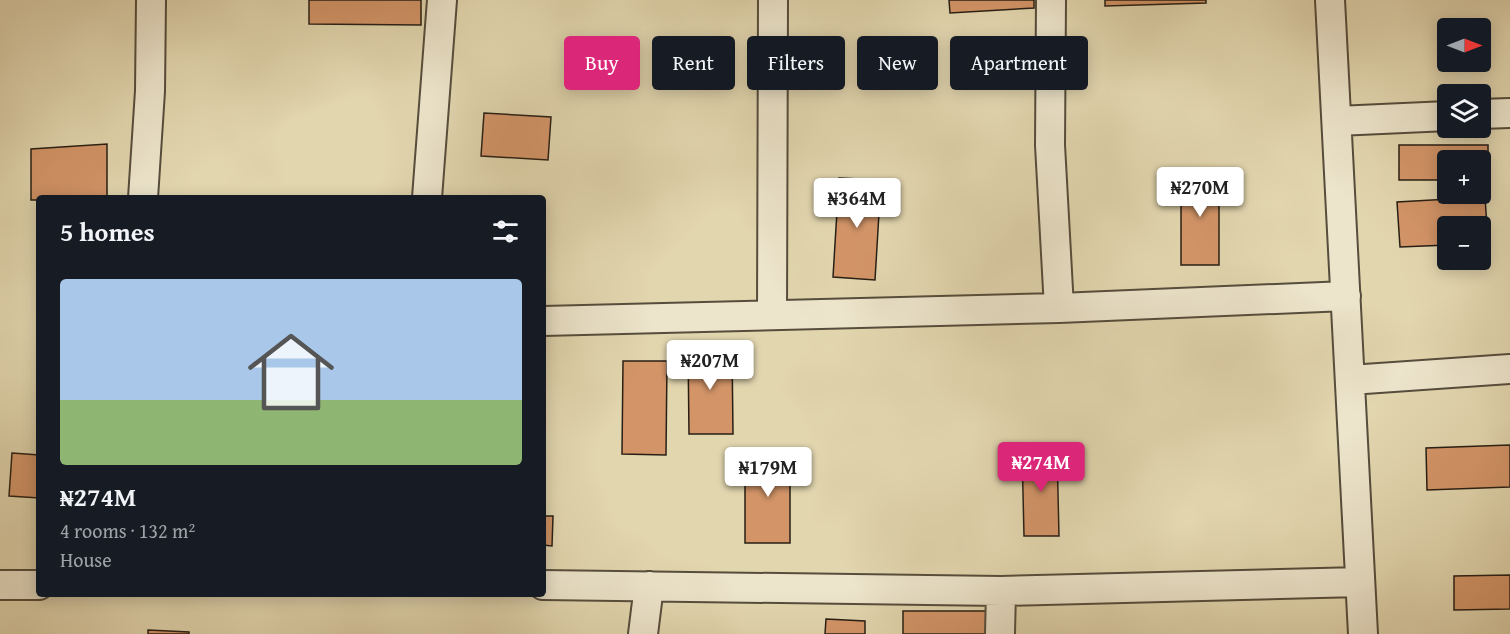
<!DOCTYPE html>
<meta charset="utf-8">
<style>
:root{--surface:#171b24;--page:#20242c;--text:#f1f3f6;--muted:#9ea1a6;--line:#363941;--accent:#db2777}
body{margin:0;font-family:"Gentium Book Plus",serif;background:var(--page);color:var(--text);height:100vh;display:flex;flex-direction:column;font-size:22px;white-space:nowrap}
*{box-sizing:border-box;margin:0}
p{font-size:20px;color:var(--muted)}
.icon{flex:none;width:33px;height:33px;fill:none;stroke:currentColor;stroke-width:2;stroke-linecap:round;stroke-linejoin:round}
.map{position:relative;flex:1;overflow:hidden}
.details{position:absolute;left:36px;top:195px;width:510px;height:402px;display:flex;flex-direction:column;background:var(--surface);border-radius:6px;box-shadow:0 3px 15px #0003}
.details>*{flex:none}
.banner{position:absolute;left:564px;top:36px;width:570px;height:54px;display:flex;gap:12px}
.needle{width:39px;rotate:90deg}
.fabs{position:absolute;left:1437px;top:18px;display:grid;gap:12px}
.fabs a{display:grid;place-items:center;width:54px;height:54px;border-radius:6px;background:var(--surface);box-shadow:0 3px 15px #0003;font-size:30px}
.price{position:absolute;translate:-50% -51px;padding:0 14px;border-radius:6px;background:#fff;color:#222;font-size:20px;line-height:39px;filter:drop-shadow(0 2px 3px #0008)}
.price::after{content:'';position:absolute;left:50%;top:36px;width:18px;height:14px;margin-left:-9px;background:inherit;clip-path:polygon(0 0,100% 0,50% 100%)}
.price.selected{background:var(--accent);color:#fff}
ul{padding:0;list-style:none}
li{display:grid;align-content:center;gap:12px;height:318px;padding:0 24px}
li+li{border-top:2px solid var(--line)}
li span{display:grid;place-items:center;height:186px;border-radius:6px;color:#555}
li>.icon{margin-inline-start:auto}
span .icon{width:108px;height:108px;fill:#fffc;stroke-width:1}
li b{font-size:26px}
h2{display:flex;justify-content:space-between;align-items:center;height:72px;padding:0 24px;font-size:26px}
.chip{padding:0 21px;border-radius:6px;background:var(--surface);box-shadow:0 3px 15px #0003;font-size:21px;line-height:54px}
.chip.selected{background:var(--accent);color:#fff}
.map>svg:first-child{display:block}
</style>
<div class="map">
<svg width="1510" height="634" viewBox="0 0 1510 634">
<rect width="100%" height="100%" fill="#e2d6af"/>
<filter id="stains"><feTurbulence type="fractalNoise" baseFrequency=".00333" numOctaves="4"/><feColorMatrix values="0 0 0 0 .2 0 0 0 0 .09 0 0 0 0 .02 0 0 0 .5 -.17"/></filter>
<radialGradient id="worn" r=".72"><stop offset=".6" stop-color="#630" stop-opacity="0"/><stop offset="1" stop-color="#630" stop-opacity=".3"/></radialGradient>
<path fill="#d39568" stroke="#271f15" stroke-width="1.5" d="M309,0H421V25L309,24Z
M949,0H1034V8L950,13Z
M1105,0H1206V3L1105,6Z
M484,113L551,117L548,160L481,156Z
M107,144V198H39V200H31V149Z
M1399,145H1488V180H1480V160H1448V180H1399Z
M1181,171H1219V265H1181Z
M839,178L881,180L875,280L833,277Z
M1485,197L1488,242L1480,243V226H1448V245L1400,247L1397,202Z
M688,348H732L733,434H689Z
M623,361H667L666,455L622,454Z
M1510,445V487L1427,490L1426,448Z
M1057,450L1059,536H1024L1022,451Z
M12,453L39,455V498L9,496Z
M745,453H790V543H745Z
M543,516H553L552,546L543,545Z
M1510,575V609L1454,610V576Z
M903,611H987V634H903Z
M826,619L865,621V634H825Z
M148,630L189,632V634H148Z"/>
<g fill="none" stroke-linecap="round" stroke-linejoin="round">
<g stroke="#564d3c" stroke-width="32">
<path id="minor" d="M1330,0L1363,634
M1480,114L1510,113
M1337,121L1448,116
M143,198L150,91L151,0
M427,198L442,0
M1059,308L1346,296
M772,315L773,0
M543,321L1059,308L1050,145L1051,0
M1350,380L1510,369
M0,585H39
M543,585L1001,591L1360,582
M643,634L649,586
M1000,634L1001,591"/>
</g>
<use href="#minor" stroke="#ece4cb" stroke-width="28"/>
</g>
<rect width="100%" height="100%" filter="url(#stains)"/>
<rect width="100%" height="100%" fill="url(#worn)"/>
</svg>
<div class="fabs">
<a><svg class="needle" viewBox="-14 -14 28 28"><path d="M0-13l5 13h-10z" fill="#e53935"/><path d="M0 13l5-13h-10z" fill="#9ea1a6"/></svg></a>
<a><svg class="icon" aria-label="layers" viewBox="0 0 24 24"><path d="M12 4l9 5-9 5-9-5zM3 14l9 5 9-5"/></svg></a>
<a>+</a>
<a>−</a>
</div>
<b class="price" style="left:1200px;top:218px">₦270M</b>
<b class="price" style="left:857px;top:229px">₦364M</b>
<b class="price" style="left:710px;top:391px">₦207M</b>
<b class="price selected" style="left:1041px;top:493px">₦274M</b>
<b class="price" style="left:768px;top:498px">₦179M</b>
<div class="banner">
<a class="chip selected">Buy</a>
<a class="chip">Rent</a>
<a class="chip">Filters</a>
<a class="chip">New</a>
<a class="chip">Apartment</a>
</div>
<section class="details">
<h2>5 homes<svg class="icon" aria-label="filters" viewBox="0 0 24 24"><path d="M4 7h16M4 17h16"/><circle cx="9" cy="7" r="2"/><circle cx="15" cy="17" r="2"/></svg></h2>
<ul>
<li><span style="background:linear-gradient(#a9c7e8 65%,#8fb573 0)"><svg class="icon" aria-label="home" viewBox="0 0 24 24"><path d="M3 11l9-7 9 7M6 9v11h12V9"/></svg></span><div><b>₦274M</b><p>4 rooms · 132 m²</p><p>House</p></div></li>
</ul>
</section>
</div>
